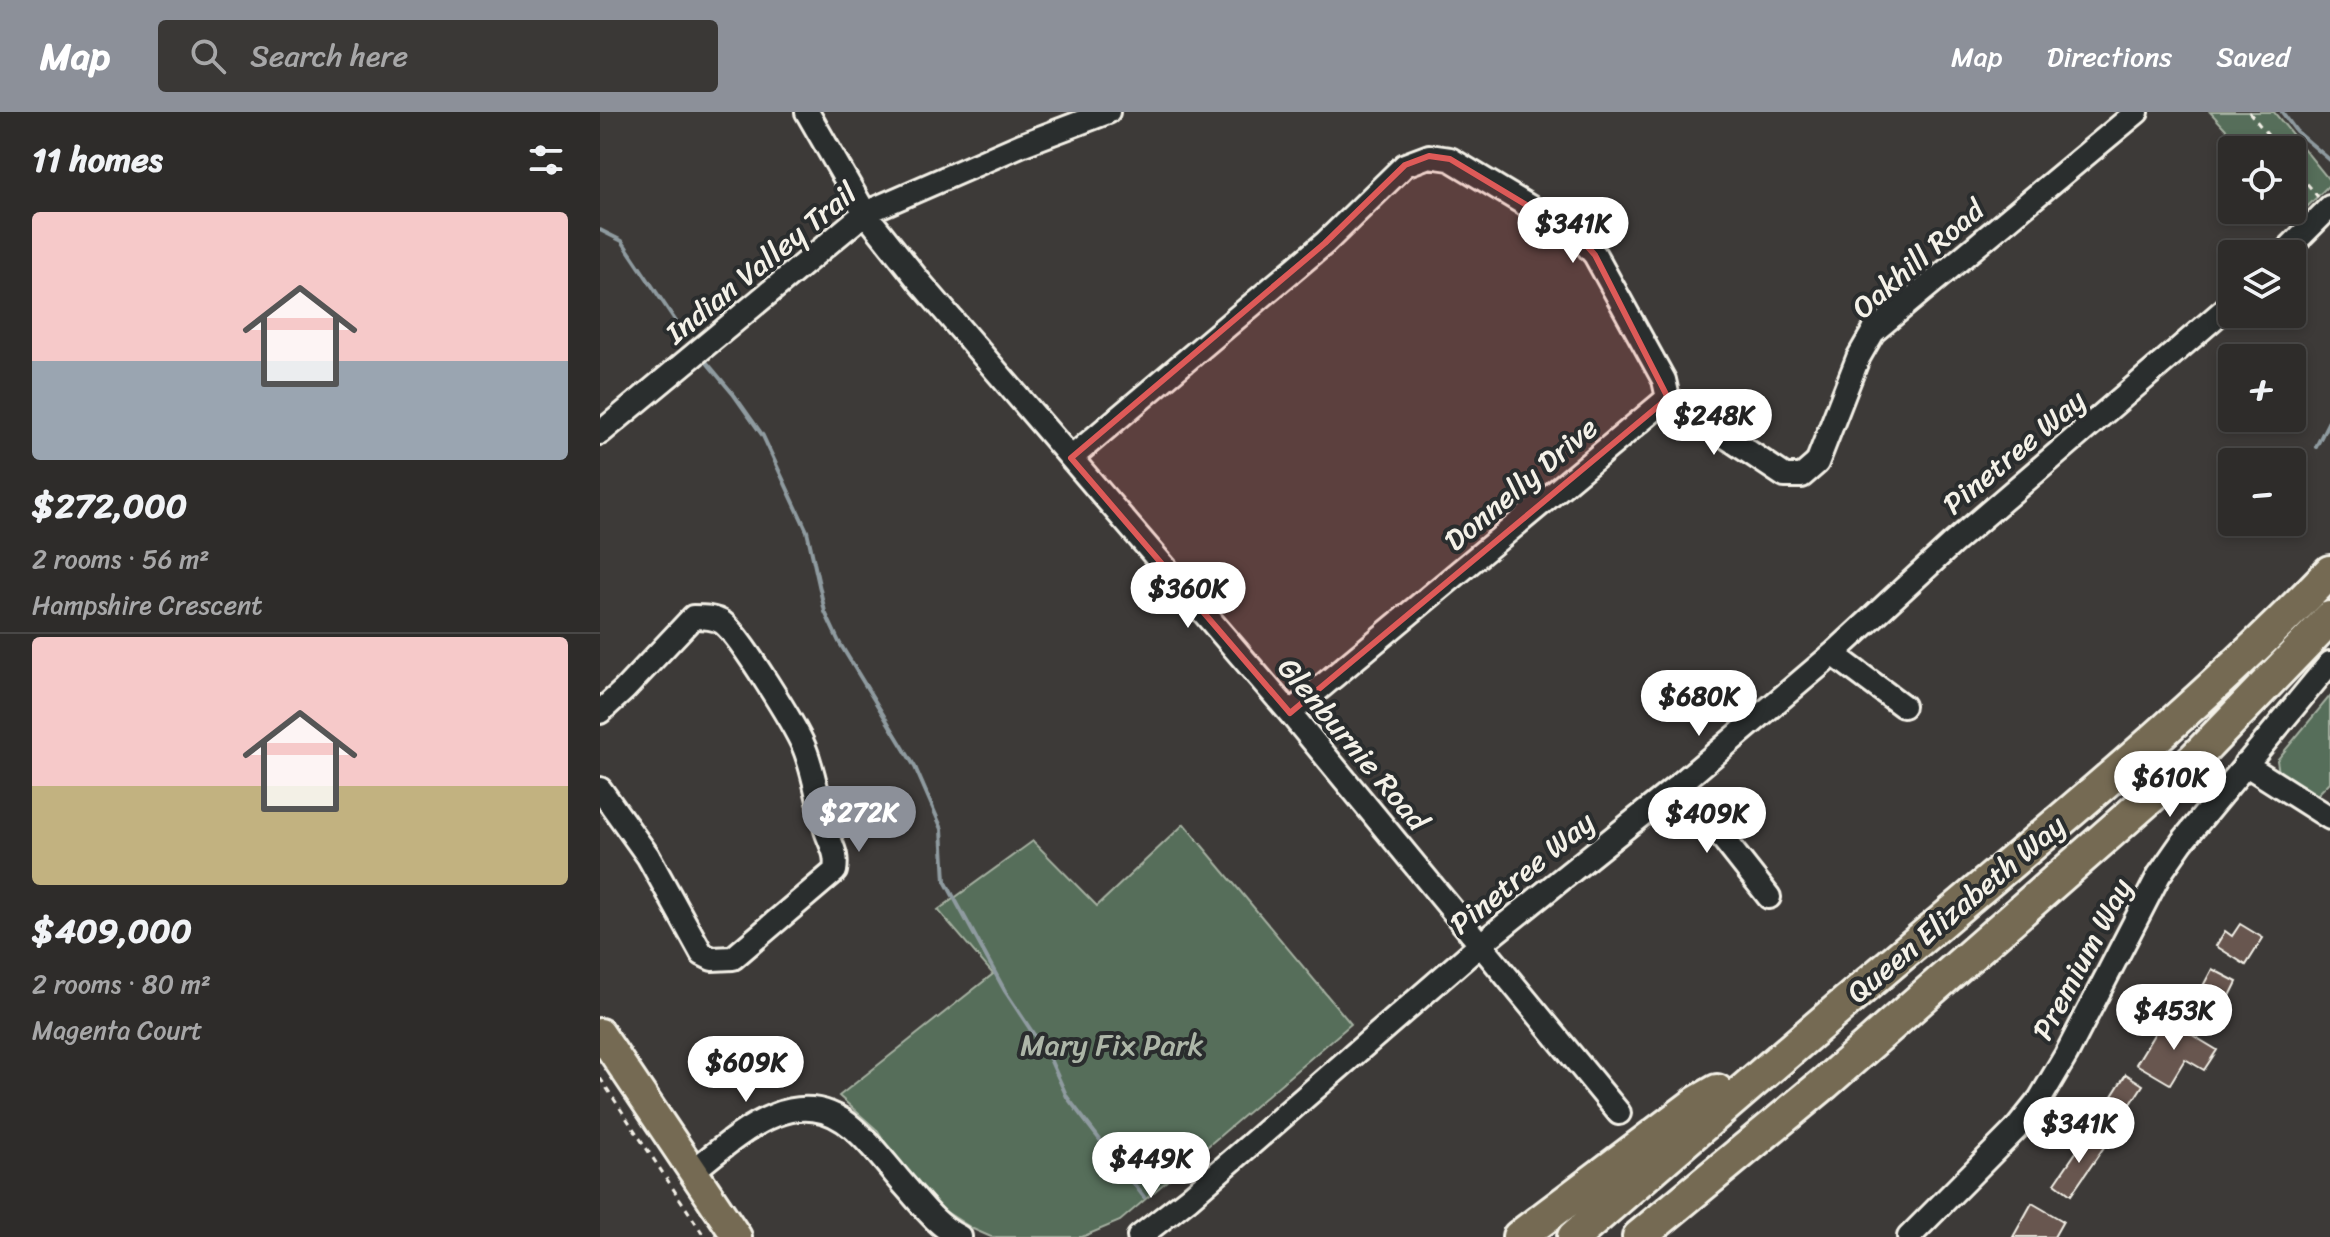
<!DOCTYPE html>
<meta charset="utf-8">
<style>
:root{--surface:#2e2c2a;--page:#3a3836;--text:#f1f3f6;--muted:#a7a7a8;--line:#494847;--accent:#8c9099}
body{margin:0;font-family:Sriracha,sans-serif;background:var(--page);color:var(--text);height:100vh;display:flex;flex-direction:column;font-size:30px;white-space:nowrap}
*{box-sizing:border-box;margin:0}
p{font-size:26px;color:var(--muted)}
.icon{flex:none;width:44px;height:44px;fill:none;stroke:currentColor;stroke-width:2;stroke-linecap:round;stroke-linejoin:round}
.map{position:relative;flex:1;overflow:hidden}
.side{display:flex;flex-direction:column;background:var(--surface);width:600px}
.side>*{flex:none}
.tools{position:absolute;left:1618px;top:24px;display:grid;gap:16px}
.tools a{display:grid;place-items:center;width:88px;height:88px;border-radius:8px;background:var(--surface);box-shadow:0 4px 12px #0003,0 0 0 2px var(--line);font-size:40px}
.price{position:absolute;translate:-50% -68px;padding:0 18px;border-radius:28px;background:#fff;color:#222;font-size:26px;line-height:52px;filter:drop-shadow(0 2px 4px #0008)}
.price::after{content:'';position:absolute;left:50%;top:48px;width:24px;height:18px;margin-left:-12px;background:inherit;clip-path:polygon(0 0,100% 0,50% 100%)}
.price.current{background:var(--accent);color:#fff}
ul{padding:0;list-style:none}
li{display:grid;align-content:center;gap:16px;height:424px;padding:0 32px}
li+li{border-top:2px solid var(--line)}
li span{display:grid;place-items:center;height:248px;border-radius:8px;color:#555}
li>.icon{margin-inline-start:auto}
span .icon{width:144px;height:144px;fill:#fffc;stroke-width:1}
li b{font-size:34px}
h2{display:flex;justify-content:space-between;align-items:center;height:96px;padding:0 32px;font-size:34px}
header{display:flex;align-items:center;gap:48px;box-sizing:border-box;height:112px;padding:0 40px;background:var(--accent);color:#fff}
header strong{font-size:38px}
nav{display:flex;gap:44px;margin-inline-start:auto;font-size:28px}
.search{width:560px;height:72px;background:var(--page);display:flex;align-items:center;gap:20px;box-sizing:border-box;padding:0 28px;border-radius:8px;color:var(--muted);font-size:30px}
main{display:flex;flex:1;min-height:0}
.map>svg:first-child{display:block}
</style>
<header>
<strong>Map</strong>
<div class="search"><svg class="icon" aria-label="search" viewBox="0 0 24 24"><circle cx="10" cy="10" r="6"/><path d="M15 15l6 6"/></svg>Search here</div>
<nav><a>Map</a><a>Directions</a><a>Saved</a></nav>
</header>
<main>
<section class="side">
<h2>11 homes<svg class="icon" aria-label="filters" viewBox="0 0 24 24"><path d="M4 7h16M4 17h16"/><circle cx="9" cy="7" r="2"/><circle cx="15" cy="17" r="2"/></svg></h2>
<ul>
<li><span style="background:linear-gradient(#f6c9c9 60%,#9aa5b1 0)"><svg class="icon" aria-label="home" viewBox="0 0 24 24"><path d="M3 11l9-7 9 7M6 9v11h12V9"/></svg></span><div><b>$272,000</b><p>2 rooms · 56 m²</p><p>Hampshire Crescent</p></div></li>
<li><span style="background:linear-gradient(#f6c9c9 60%,#c2b280 0)"><svg class="icon" aria-label="home" viewBox="0 0 24 24"><path d="M3 11l9-7 9 7M6 9v11h12V9"/></svg></span><div><b>$409,000</b><p>2 rooms · 80 m²</p><p>Magenta Court</p></div></li>
</ul>
</section>
<div class="map">
<svg width="1730" height="1125" viewBox="0 0 1730 1125">
<rect width="100%" height="100%" fill="#3d3a38"/>
<filter id="ink" filterUnits="userSpaceOnUse"><feTurbulence type="fractalNoise" baseFrequency=".0125" numOctaves="2"/><feDisplacementMap in="SourceGraphic" scale="16" xChannelSelector="R" yChannelSelector="G"/><feConvolveMatrix kernelMatrix="1 2 1 2 8 2 1 2 1" color-interpolation-filters="sRGB"/></filter>
<g filter="url(#ink)">
<path fill="#566e5a" stroke="#a5b0a1" stroke-width="2" d="M1610,0H1674L1730,69V72L1702,100L1692,89V38H1645Z
M1730,584V670L1717,683L1679,661L1677,648Z
M584,712L751,912L520,1109L482,1125H391L373,1117L334,1092L305,1062L278,1019L239,984L393,862L338,798L433,729L497,794Z"/>
<g fill="none" stroke-linecap="round" stroke-linejoin="round">
<path stroke="#8f9ba0" stroke-width="4" d="M1682,0L1696,19L1730,48
M0,118L22,129L83,220
M103,246L134,283L163,324L207,419L225,500L239,530L315,655L342,717L345,769L405,879L450,947L467,985L544,1085
M1716,335L1730,307"/>
</g>
<path fill="#685750" stroke="#f4f1e8" stroke-width="2" d="M1640,812L1663,826L1646,853L1616,834L1625,819L1632,824Z
M1612,857L1637,870L1630,884L1624,880L1608,909L1589,900Z
M1564,906L1617,938L1604,958L1585,947L1570,972L1536,952Z
M1526,962L1543,973L1513,1020L1496,1009Z
M1487,1024L1504,1035L1471,1083L1455,1071Z
M1432,1091L1463,1109L1454,1125H1413Z"/>
<g fill="none" stroke-linecap="round" stroke-linejoin="round">
<g stroke="#f4f1e8" stroke-width="28">
<path id="minor" d="M207,0L265,101L319,169L690,601L1019,1001
M1683,142L1730,95
M1068,286L1185,364H1202L1217,351L1258,246L1273,220L1537,0
M0,321L265,101L421,33L508,0
M471,346L725,131L805,53L829,44L850,47L978,124L995,143L1064,268L1068,286L690,601
M1233,542L1303,594
M0,600L24,578L93,505C103,505 115,505 123,511C140,524 195,614 204,635C215,662 218,690 226,718C231,734 238,741 235,759L133,846L112,847L102,842L48,744L0,677
M1645,652L1730,706
M1080,672L1169,785
M93,1059C138,1023 197,967 253,1016C273,1033 289,1056 306,1075C322,1093 338,1115 360,1125
M539,1125L589,1086L881,832L1080,672L1233,542L1352,432L1632,191
M1309,1125L1416,1017L1440,987L1466,943L1559,763L1582,730L1730,551"/>
</g>
<g stroke="#f4f1e8" stroke-width="34">
<path id="major" d="M0,921L137,1125"/>
</g>
<g stroke="#f4f1e8" stroke-width="38">
<path id="highway" d="M919,1125L1098,990L1117,979
M974,1125C1096,1019 1218,913 1342,809C1475,696 1609,586 1730,460
M1039,1125L1225,971L1594,647L1730,506"/>
</g>
<path stroke="#f4f1e8" stroke-width="3" stroke-dasharray="6 6" stroke-linecap="butt" d="M1649,0L1680,38
M1692,53L1718,85
M0,966L105,1125"/>
<use href="#minor" stroke="#2a2d2e" stroke-width="22"/>
<use href="#major" stroke="#746b52" stroke-width="28"/>
<use href="#highway" stroke="#746b52" stroke-width="32"/>
</g>
</g>
<path fill="#de5a58" fill-opacity="0.2" stroke="#de5a58" stroke-width="6" stroke-linejoin="round" d="M829,44L850,47L978,124L995,143L1068,286L690,601L471,346L725,131L805,53Z"/>
<g text-anchor="middle" dominant-baseline="central" stroke-width="8" stroke-linejoin="round" paint-order="stroke">
<g font-size="30" fill="#f4f1e8" stroke="#2a2d2e">
<text transform="translate(1318 147) rotate(-41)">Oakhill Road</text>
<text transform="translate(161 151) rotate(-39)">Indian Valley Trail</text>
<text transform="translate(1414 340) rotate(-40)">Pinetree Way</text>
<text transform="translate(921 372) rotate(-40)">Donnelly Drive</text>
<text transform="translate(753 632) rotate(50)">Glenburnie Road</text>
<text transform="translate(922 761) rotate(-39)">Pinetree Way</text>
<text transform="translate(1356 797) rotate(-40)">Queen Elizabeth Way</text>
<text transform="translate(1482 847) rotate(-62)">Premium Way</text>
</g>
<g font-size="30" fill="#adb6a8" stroke="#2a2d2e">
<text x="512" y="933">Mary Fix Park</text>
</g>
</g>
</svg>
<div class="tools">
<a><svg class="icon" aria-label="locate" viewBox="0 0 24 24"><circle cx="12" cy="12" r="6"/><path d="M12 2v4M12 18v4M2 12h4M18 12h4"/></svg></a>
<a><svg class="icon" aria-label="layers" viewBox="0 0 24 24"><path d="M12 4l9 5-9 5-9-5zM3 14l9 5 9-5"/></svg></a>
<a>+</a>
<a>−</a>
</div>
<b class="price" style="left:973px;top:153px">$341K</b>
<b class="price" style="left:1114px;top:345px">$248K</b>
<b class="price" style="left:588px;top:518px">$360K</b>
<b class="price" style="left:1099px;top:626px">$680K</b>
<b class="price" style="left:1570px;top:707px">$610K</b>
<b class="price current" style="left:259px;top:742px">$272K</b>
<b class="price" style="left:1107px;top:743px">$409K</b>
<b class="price" style="left:1574px;top:940px">$453K</b>
<b class="price" style="left:146px;top:992px">$609K</b>
<b class="price" style="left:1479px;top:1053px">$341K</b>
<b class="price" style="left:551px;top:1088px">$449K</b>
</div>
</main>
